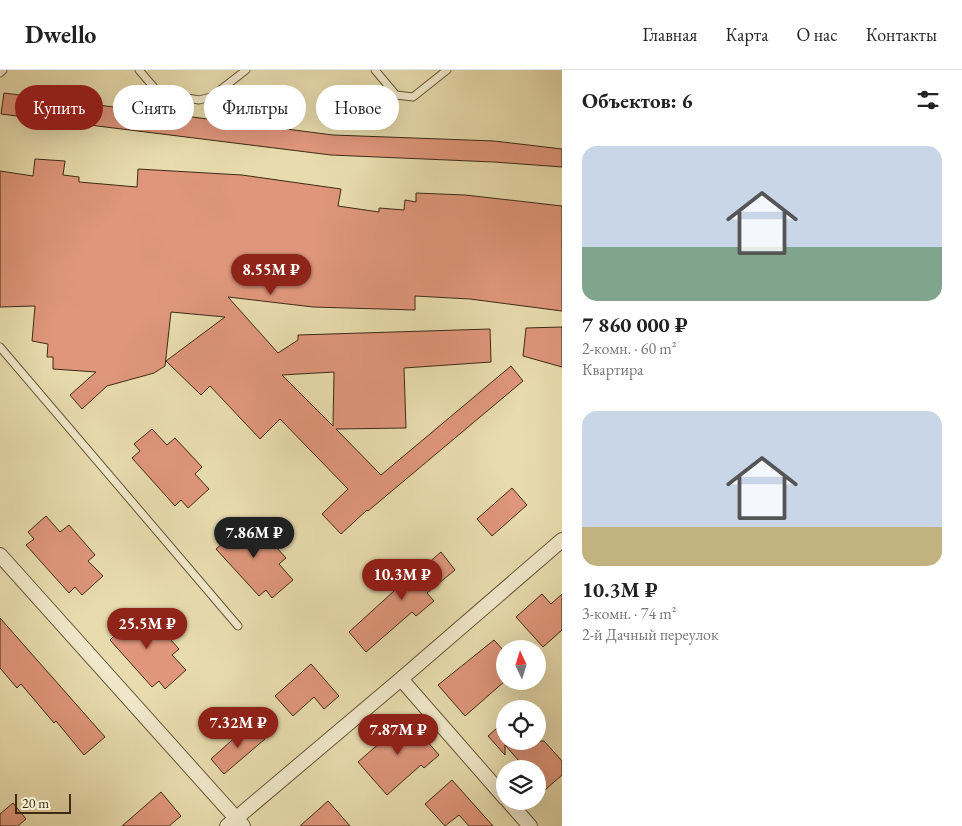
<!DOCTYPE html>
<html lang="ru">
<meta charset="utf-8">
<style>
:root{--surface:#fff;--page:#f2f2f2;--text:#222;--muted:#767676;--line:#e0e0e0;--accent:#8f2418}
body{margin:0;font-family:"EB Garamond",serif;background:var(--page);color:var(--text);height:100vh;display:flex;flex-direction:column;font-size:19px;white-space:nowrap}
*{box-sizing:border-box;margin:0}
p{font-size:16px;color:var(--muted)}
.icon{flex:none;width:28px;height:28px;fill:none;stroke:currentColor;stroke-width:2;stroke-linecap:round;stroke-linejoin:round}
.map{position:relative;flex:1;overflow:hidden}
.side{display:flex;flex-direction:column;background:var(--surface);width:400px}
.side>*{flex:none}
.banner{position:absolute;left:15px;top:15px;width:471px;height:45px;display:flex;gap:10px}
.needle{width:32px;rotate:356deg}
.buttons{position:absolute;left:496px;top:570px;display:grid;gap:10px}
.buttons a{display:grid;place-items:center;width:50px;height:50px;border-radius:50%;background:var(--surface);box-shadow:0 5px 20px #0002;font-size:25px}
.scale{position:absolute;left:15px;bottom:12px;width:56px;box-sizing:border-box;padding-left:5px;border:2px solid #3c2b12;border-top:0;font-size:14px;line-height:18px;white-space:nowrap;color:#3c2b12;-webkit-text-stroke:4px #f0e8ca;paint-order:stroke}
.price{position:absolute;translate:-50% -42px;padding:0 11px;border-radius:18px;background:var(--accent);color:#fff;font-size:16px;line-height:32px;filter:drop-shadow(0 1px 2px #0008)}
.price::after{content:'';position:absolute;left:50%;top:30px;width:15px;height:11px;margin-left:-8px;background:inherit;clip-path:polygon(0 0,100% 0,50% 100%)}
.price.selected{background:#222;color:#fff}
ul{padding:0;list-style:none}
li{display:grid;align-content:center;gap:10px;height:265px;padding:0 20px}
li span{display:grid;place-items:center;height:155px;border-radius:15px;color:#555}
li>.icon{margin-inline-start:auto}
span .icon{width:90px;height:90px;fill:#fffc;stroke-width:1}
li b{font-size:21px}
h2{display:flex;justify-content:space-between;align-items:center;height:60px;padding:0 20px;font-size:21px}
.tag{padding:0 18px;border-radius:22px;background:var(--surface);box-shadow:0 5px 20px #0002;font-size:18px;line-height:45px}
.tag.selected{background:var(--accent);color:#fff}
header{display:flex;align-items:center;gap:30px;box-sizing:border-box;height:70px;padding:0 25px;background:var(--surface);border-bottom:1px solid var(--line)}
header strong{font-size:24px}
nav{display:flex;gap:28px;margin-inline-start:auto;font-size:18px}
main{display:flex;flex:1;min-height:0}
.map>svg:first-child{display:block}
</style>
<header>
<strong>Dwello</strong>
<nav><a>Главная</a><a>Карта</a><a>О нас</a><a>Контакты</a></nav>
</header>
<main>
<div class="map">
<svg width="562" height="756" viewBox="0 0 562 756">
<rect width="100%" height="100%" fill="#e8dcae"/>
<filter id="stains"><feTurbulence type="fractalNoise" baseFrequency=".004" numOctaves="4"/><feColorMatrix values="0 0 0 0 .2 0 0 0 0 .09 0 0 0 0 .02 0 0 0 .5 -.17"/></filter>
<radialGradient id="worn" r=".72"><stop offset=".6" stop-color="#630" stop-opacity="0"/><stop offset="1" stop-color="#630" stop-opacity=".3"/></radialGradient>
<path fill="#df967b" stroke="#3c2b12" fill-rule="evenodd" d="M4,23L333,65L494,71L562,79V97L494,92L331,85L1,44Z
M35,89L65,91L63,105L79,107V112L137,117L138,99L242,105L341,119L338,136L379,142V138L404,140L405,130L416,132V123L465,125L562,136V241L470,229L415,226V240L313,237L228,227L278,283L298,270V265L490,259L491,292L404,298L406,358L336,359L381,405L511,296L523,311L368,441L367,440L341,464L322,444L348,419L280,349L260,369L210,316L201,325L166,291L225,247L171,242L165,296L154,303L107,316L82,339L70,325L96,302L53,299V287H47L48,274L32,271L35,236L0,237V101L33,106ZM334,302L333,356L282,305Z
M562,257V297L523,286L526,258Z
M152,359L167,375L175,368L202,397L195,404L209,419L188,438L181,430L175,436L132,388L140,381L134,374Z
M512,418L527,435L492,466L477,449Z
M46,446L60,462L69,455L95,485L88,491L103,506L82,525L75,517L69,523L26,475L34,469L28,462Z
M236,449L251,466L259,458L286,488L279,494L293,510L272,528L266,520L259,526L216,479L224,472L218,465Z
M441,482L455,500L427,523L434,531L416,546L412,542L366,582L349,562L394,521L387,512L404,498L412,507Z
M542,524L551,534L562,524V560L543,577L516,547Z
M129,540L144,556L152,549L179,579L172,585L186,600L165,619L159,611L152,617L110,570L117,563L111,556Z
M0,548L105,667L84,685L56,651L54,653L21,614L17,618L0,598Z
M494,570L505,582V611L465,646L438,615Z
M311,594L339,626L324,639L314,627L293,646L275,626Z
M408,645L421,660L419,662L439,685L424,698L421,695L387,725L358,692L398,657L396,655Z
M505,651V671H544L562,691V705L538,726V699H526L505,675V685L488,666Z
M251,653L265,669L224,704L211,689Z
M452,710L493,756H469L459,745L445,756L425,734Z
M161,722L181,746L169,756H122Z
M328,731L350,756H300Z
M13,733L26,749L18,756H0V744Z"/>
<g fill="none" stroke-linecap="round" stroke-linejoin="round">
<g stroke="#675739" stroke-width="9">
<path id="lane" d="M139,0L157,21L164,24L199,30L211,27L246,0
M375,0L396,25L413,27L447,0
M0,3L3,0
M0,277L238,556"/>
</g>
<g stroke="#675739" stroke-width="16">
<path id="street" d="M0,485L243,756
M401,609L505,728
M508,731L530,756
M227,756L401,609L562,470"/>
</g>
<use href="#lane" stroke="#f0e8ca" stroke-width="7"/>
<use href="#street" stroke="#f0e8ca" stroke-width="14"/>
</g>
<rect width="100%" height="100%" filter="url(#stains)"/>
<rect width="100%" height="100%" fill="url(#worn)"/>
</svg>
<div class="buttons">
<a><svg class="needle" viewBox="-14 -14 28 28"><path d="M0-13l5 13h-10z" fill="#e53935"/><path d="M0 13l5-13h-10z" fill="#767676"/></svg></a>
<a><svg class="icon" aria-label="locate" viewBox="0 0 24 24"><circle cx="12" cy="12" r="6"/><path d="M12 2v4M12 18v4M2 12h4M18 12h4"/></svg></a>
<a><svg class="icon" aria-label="layers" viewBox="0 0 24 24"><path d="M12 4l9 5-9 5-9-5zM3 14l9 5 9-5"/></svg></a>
</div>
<div class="scale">20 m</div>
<b class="price" style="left:271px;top:226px">8.55M ₽</b>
<b class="price selected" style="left:254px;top:489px">7.86M ₽</b>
<b class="price" style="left:402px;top:531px">10.3M ₽</b>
<b class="price" style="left:147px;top:580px">25.5M ₽</b>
<b class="price" style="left:238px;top:679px">7.32M ₽</b>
<b class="price" style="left:398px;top:686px">7.87M ₽</b>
<div class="banner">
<a class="tag selected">Купить</a>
<a class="tag">Снять</a>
<a class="tag">Фильтры</a>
<a class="tag">Новое</a>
</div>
</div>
<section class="side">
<h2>Объектов: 6<svg class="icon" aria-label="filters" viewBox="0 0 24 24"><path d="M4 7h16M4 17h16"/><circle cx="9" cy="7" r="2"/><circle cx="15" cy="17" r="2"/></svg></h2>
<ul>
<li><span style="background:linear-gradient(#c9d6e8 65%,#7fa58c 0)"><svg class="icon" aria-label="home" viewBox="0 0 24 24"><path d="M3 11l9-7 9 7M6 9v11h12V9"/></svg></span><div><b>7 860 000 ₽</b><p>2-комн. · 60 m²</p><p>Квартира</p></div></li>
<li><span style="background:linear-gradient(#c9d6e8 75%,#c2b280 0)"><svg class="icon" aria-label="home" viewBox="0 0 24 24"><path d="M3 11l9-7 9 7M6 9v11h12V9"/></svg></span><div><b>10.3M ₽</b><p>3-комн. · 74 m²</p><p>2-й Дачный переулок</p></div></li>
</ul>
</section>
</main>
